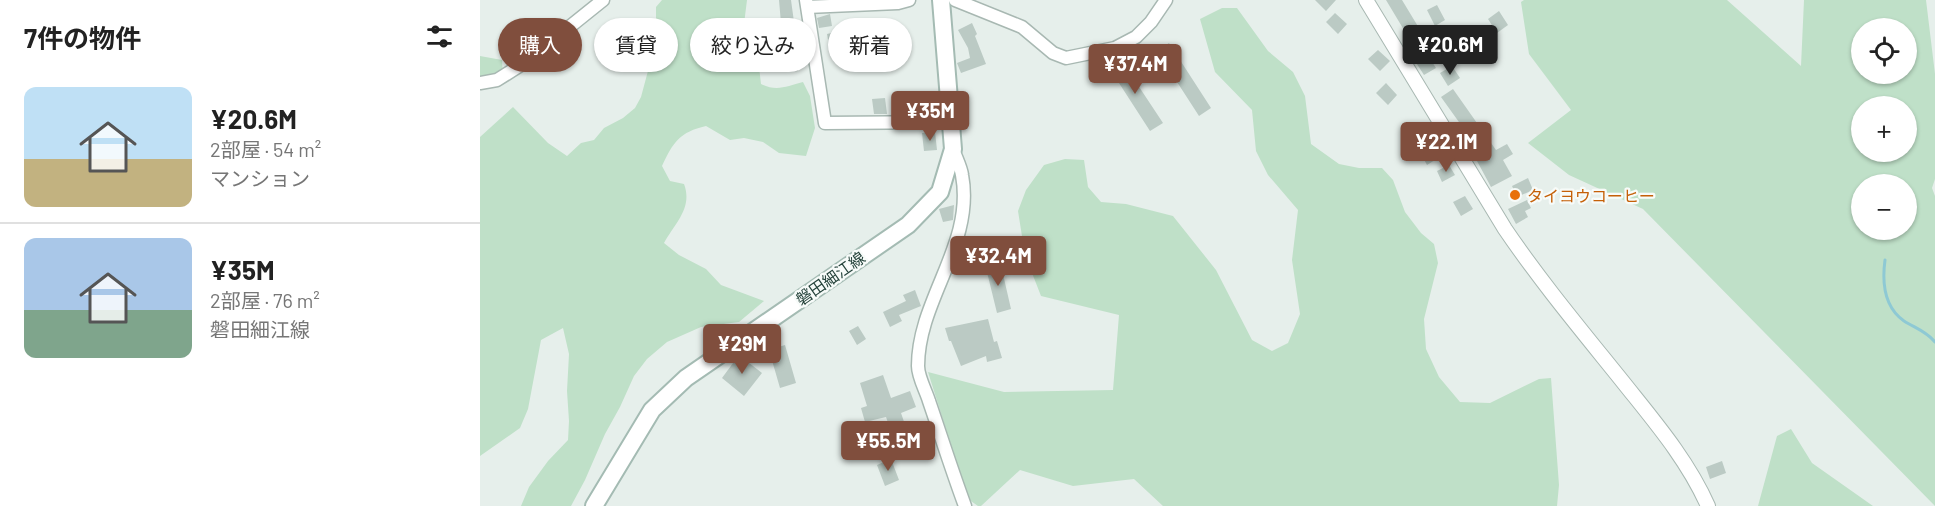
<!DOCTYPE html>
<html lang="ja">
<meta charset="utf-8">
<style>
:root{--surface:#fff;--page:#f2f2f2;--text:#222;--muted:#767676;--line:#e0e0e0;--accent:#804e3d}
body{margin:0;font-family:Barlow,"Noto Sans JP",sans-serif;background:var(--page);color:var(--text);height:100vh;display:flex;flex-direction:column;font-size:22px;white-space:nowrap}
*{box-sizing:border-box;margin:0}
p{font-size:20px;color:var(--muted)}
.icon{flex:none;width:33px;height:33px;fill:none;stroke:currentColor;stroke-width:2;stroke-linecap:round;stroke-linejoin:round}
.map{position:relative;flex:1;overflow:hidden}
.side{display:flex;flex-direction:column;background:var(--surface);width:480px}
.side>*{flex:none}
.banner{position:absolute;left:18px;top:18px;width:570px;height:54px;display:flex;gap:12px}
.buttons{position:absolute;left:1371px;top:18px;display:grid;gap:12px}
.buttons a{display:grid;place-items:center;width:66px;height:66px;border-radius:50%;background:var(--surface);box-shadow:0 2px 4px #0004;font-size:30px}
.price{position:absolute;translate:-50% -51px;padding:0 14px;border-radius:6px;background:var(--accent);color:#fff;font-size:20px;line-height:39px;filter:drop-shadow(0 2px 3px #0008)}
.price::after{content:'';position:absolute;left:50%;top:36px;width:18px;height:14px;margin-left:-9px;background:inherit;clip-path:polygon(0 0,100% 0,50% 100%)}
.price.active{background:#222;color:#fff}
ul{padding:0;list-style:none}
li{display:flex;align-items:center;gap:18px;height:150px;padding:0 24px}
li+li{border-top:2px solid var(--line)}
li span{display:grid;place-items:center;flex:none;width:168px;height:120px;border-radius:12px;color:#555}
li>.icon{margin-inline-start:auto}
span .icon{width:72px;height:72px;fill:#fffc;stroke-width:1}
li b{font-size:26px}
h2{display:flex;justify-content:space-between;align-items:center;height:72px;padding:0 24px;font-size:26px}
.tag{padding:0 21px;border-radius:27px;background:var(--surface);box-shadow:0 2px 4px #0004;font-size:21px;line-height:54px}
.tag.active{background:var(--accent);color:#fff}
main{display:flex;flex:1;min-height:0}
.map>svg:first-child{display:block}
</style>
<main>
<section class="side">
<h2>7件の物件<svg class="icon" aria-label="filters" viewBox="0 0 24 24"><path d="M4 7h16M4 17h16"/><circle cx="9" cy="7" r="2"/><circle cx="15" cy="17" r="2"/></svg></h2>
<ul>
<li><span style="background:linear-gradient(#bfe0f5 60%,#c2b280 0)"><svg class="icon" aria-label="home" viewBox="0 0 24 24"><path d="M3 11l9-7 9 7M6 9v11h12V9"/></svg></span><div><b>¥20.6M</b><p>2部屋 · 54 m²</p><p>マンション</p></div></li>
<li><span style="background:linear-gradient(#a9c7e8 60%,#7fa58c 0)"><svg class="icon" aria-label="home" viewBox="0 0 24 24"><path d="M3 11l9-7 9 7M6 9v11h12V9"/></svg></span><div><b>¥35M</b><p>2部屋 · 76 m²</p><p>磐田細江線</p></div></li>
</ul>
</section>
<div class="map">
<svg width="1455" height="506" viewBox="0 0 1455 506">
<rect width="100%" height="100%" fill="#e6efeb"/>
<path fill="#bfe0c8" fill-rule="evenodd" d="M182,0H267L264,24L271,47L278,58L281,84C297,92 307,86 323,82L330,96L335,128L326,156L299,153L283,142L264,138L250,140L226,126C200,132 193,142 182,166L190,181L204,184C213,208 195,223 184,243L199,255L226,269L241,285L284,301L259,322L221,327L187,342L167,359L154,376L140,407L125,434L105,480L91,506H41L49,487L68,461L88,440L89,421L87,391L89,354L83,328L61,340L48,409L40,428L0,456V137L33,107L68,143L87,156L101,143L114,140L124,128L143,118L155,108L161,97L172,56L168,39L176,21V7Z
M1044,0H1247L1321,66L1324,0H1446L1455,74V179L1452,188L1455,196V506L1163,209L1089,175L1048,143L1091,110L1049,54L1041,2ZM1426,28V74H1382V28ZM1426,106V152H1382V106ZM1426,184V230H1382V184Z
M742,8H757L788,51L813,72L825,96L831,144L859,164L879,168H902L913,180L925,212L941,233L954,244L958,263L944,319L946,349L959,377L980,402L1010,403L1059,379L1071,378L1079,485L1077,506H683L654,479L593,486L540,470L501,506H498L488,499L448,372L524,392L633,390L639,315L561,296L545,255L538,211L546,190L564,165L585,159L604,160L608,187L621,202L646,204L693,216L736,270L772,340L792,351L808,343L820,314L812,260L818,210L788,175L776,151L772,110L735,72L720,19Z
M0,56L22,60L23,75L0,85Z
M1311,429L1332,463L1393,506H1278L1297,436Z"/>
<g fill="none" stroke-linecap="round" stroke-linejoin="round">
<path stroke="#8ec9d4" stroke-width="3" d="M1405,260C1402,282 1404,307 1424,321C1435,328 1446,331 1455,342"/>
</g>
<path fill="#bbcac4" d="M299,0H311L314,22L321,21L323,32L302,35Z
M835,0H856L846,11Z
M906,0H922L942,33L930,40Z
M957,5L965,20L955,26L947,10Z
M1019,11L1028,25L1017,33L1008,19Z
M855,13L867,24L858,34L846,22Z
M350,14L352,26L339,28L337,18Z
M492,23L497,34L495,36L506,64L481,73L477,63L490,58L488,48L478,30Z
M300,28L302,46L289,47L287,29Z
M989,29L998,43L986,50L977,36Z
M356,32L358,44L349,45L347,34Z
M689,43L731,108L719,116L677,51Z
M898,50L910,61L900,71L888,59Z
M316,53L318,71L305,72L303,54Z
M947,54L956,68L944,75L935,61Z
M640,58L683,123L670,131L628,66Z
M972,66L980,78L968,86L960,73Z
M906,83L917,95L908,105L896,93Z
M973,89L1016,150L1027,144L1033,154L1023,160L1032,176L1011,187L997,161L1004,157L961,97Z
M405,98L407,114H394L392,99Z
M455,132L457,150L444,151L442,133Z
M950,144L958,158L947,165L939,150Z
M969,165L975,175L962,182L957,171Z
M1048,178L1053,190L1037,197L1032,186Z
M985,196L993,209L981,216L973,202Z
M1047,200L1051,208L1045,211L1048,217L1036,224L1028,209Z
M474,205L473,220L463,222L459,209Z
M520,261L531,309L517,313L505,264Z
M435,290L441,306L419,315L422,321L410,327L403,312L426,301L423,295Z
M508,319L514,342L517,341L522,358L507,362L506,356L481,366L471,341H469L465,328Z
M378,326L386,339L377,345L369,331Z
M305,345L316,383L300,388L289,350Z
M259,355L282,373L264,396L242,378Z
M403,375L411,398L430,391L436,407L421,413L431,442L416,446L406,417L385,422L381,408L387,406L380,383Z
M411,459L419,480L405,486L397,465Z
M1242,461L1246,473L1230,479L1226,467Z"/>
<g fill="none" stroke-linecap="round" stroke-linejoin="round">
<g stroke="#a8b8b2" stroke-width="15">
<path id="minor" d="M326,0L345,123L471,122
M475,0L542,27L573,53L586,58L635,48L656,37L671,22L686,0
M327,7L418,3L429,0
M0,83L17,80L47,61L123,0
M473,149C476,158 481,167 482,175C495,244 438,299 438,366C438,377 446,391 449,401C461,436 472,471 485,506"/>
</g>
<g stroke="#a8b8b2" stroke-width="16">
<path id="tertiary" d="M886,0L1025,229C1061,282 1102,331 1143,382C1174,421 1207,459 1228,506"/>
</g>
<g stroke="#a4bbb3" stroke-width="20">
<path id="secondary" d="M114,506L172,410L206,378L428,225L460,192L473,149L461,0"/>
</g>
<use href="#minor" stroke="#fff" stroke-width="12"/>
<use href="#tertiary" stroke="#fff" stroke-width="14"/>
<use href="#secondary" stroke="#fff" stroke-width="16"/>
</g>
<circle fill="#e8710a" stroke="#f7fbf9" stroke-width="2" cx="1035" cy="195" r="6"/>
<g text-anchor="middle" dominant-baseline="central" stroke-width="4.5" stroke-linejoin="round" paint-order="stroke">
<g font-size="16" fill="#c56008" stroke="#f7fbf9" text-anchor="start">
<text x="1047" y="195">タイヨウコーヒー</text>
</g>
<g font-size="16" fill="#24423a" stroke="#f7fbf9">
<text transform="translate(350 278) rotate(-35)">磐田細江線</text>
</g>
</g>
</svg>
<div class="buttons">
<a><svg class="icon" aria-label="locate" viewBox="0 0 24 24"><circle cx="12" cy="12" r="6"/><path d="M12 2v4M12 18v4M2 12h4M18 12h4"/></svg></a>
<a>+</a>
<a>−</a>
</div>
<b class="price active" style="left:970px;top:76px">¥20.6M</b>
<b class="price" style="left:655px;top:95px">¥37.4M</b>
<b class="price" style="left:450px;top:142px">¥35M</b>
<b class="price" style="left:966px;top:173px">¥22.1M</b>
<b class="price" style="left:518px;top:287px">¥32.4M</b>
<b class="price" style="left:262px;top:375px">¥29M</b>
<b class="price" style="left:408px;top:472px">¥55.5M</b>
<div class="banner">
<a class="tag active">購入</a>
<a class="tag">賃貸</a>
<a class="tag">絞り込み</a>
<a class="tag">新着</a>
</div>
</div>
</main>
